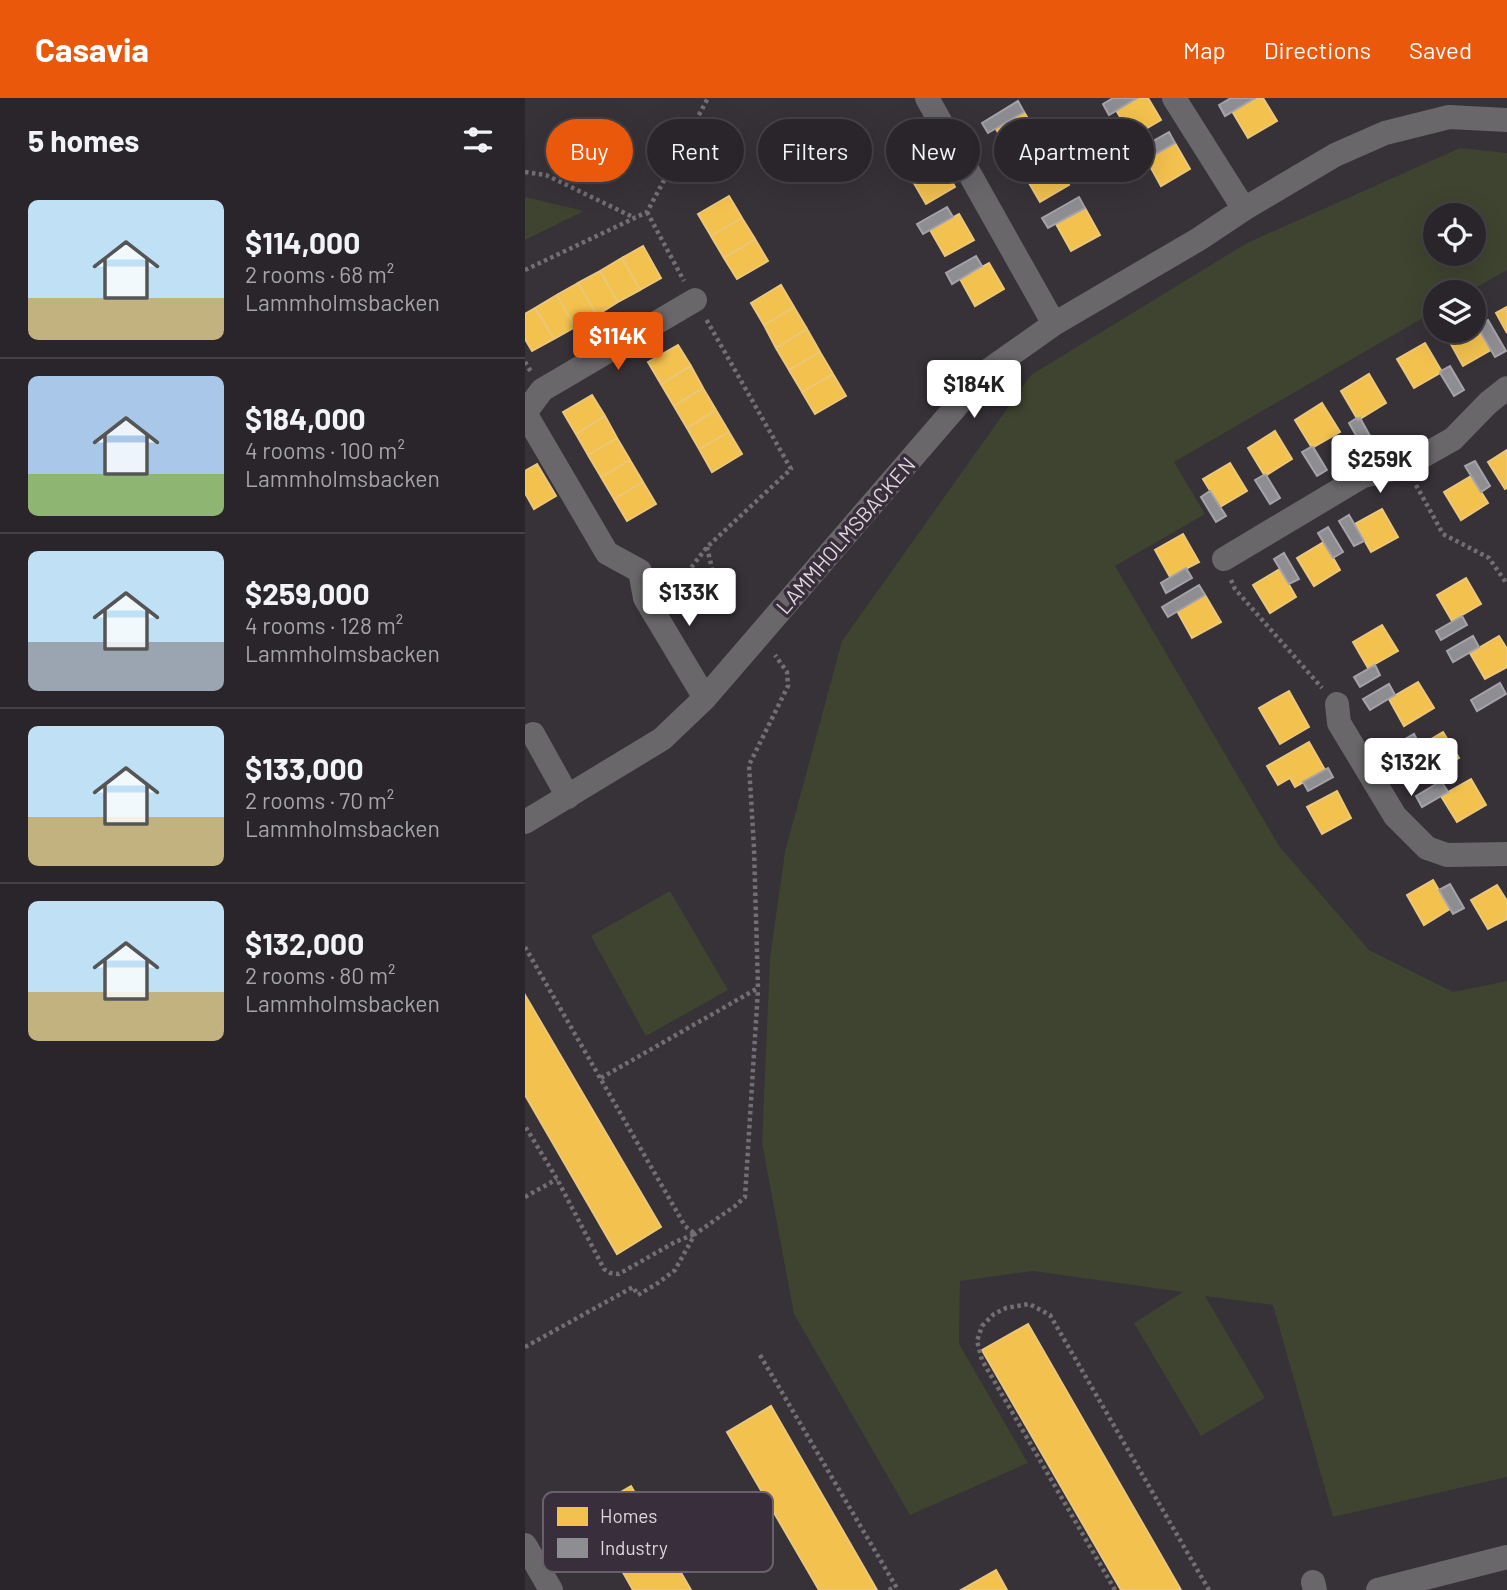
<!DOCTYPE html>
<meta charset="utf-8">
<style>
:root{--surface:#29252a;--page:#312d32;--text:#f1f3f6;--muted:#a5a5a8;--line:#454247;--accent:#ea580c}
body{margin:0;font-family:Barlow,sans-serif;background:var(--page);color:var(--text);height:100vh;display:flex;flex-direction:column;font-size:26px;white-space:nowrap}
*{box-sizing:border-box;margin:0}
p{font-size:23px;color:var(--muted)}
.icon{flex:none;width:38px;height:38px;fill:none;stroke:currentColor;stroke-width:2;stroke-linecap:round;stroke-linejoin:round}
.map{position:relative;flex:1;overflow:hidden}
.side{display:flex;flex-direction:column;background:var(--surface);width:525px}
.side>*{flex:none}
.top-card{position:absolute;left:21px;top:21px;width:665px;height:63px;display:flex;gap:14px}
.controls{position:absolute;left:898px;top:105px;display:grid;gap:14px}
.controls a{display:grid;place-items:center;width:63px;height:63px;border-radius:50%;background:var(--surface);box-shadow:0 7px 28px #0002,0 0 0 2px var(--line);font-size:35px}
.price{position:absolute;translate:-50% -60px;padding:0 16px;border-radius:7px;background:#fff;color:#222;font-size:23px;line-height:46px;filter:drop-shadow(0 2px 4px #0008)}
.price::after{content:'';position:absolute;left:50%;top:42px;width:21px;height:16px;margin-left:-10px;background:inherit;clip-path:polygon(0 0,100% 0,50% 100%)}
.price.on{background:var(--accent);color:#fff}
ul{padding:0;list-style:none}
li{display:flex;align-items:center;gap:21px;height:175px;padding:0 28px}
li+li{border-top:2px solid var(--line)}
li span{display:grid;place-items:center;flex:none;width:196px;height:140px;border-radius:10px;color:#555}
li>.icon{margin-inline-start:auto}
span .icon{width:84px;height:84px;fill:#fffc;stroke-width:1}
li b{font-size:30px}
h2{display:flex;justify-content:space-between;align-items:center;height:84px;padding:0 28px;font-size:30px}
.tag{padding:0 24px;border-radius:32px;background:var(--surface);box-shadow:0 7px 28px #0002,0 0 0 2px var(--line);font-size:24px;line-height:63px}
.tag.on{background:var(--accent);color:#fff}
header{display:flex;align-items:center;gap:42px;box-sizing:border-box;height:98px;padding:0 35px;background:var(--accent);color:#fff}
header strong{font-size:33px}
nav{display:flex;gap:38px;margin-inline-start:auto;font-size:24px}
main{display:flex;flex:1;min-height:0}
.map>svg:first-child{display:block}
</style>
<header>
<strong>Casavia</strong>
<nav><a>Map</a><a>Directions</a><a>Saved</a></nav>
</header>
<main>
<section class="side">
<h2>5 homes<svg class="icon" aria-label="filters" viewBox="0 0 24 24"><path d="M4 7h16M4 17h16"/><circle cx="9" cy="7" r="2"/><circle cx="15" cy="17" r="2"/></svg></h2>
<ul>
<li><span style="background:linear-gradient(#bfe0f5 70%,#c2b280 0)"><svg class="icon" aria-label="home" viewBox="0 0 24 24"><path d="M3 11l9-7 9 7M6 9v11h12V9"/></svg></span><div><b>$114,000</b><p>2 rooms · 68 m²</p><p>Lammholmsbacken</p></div></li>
<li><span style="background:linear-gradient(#a9c7e8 70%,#8fb573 0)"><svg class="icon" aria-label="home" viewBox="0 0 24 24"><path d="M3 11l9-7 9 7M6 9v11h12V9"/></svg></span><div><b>$184,000</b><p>4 rooms · 100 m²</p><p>Lammholmsbacken</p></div></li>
<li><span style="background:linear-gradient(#bfe0f5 65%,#9aa5b1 0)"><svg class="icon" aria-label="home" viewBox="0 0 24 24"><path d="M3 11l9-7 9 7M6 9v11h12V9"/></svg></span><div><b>$259,000</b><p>4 rooms · 128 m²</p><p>Lammholmsbacken</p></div></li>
<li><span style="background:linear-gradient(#bfe0f5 65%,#c2b280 0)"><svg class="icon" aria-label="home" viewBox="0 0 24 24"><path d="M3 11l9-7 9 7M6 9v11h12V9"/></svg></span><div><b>$133,000</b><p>2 rooms · 70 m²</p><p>Lammholmsbacken</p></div></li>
<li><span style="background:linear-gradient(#bfe0f5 65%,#c2b280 0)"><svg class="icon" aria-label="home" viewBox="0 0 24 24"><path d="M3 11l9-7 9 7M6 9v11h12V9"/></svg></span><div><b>$132,000</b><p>2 rooms · 80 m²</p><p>Lammholmsbacken</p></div></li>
</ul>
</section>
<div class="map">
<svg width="982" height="1492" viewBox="0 0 982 1492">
<rect width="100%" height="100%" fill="#373138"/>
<path fill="#3e4430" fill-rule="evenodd" d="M935,50L982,55V172L943,194H910V213L649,364L680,416L590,468L754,748L844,852L928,894L982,883V1379L808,1419L748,1207L680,1198L740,1300L676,1338L609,1225L658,1194L508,1173L435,1183L434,1246L503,1365L385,1417L269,1216L237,1045L245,860L260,754L317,543L506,277L722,145ZM948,117V156H910V117Z
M0,99L59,113L0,142Z
M145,793L203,892L121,938L66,838Z"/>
<path fill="#f2c14e" stroke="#ecc77a" stroke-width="2" d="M612,0H623L636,22L607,39L591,12Z
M730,0H738L752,23L723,40L707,13Z
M499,14L515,40L486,57L471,31Z
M650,45L665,71L636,88L621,61Z
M529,60L544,87L515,104L500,78Z
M415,63L430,89L401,106L386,80Z
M204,98L217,120L186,138L173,116Z
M560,110L575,137L546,153L531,126Z
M434,116L449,142L420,158L405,132Z
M217,120L230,141L199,160L186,138Z
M230,141L243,163L212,181L199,160Z
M118,148L136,180L115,192L97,160Z
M97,160L115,192L93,204L75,173Z
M464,165L479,191L450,208L435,181Z
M75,173L93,204L72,217L53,185Z
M53,185L72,217L50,229L32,197Z
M256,187L269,209L239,227L226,205Z
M32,197L50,229L29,241L10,210Z
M269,209L282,231L251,250L239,227Z
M982,209V235L971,215Z
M10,210L29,241L7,253L0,241V216Z
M948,223L966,252L938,268L922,239L932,233H948Z
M282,231L295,254L264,272L251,250Z
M900,245L917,274L889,290L872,261Z
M153,247L166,268L136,286L123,264Z
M295,254L308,276L277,294L264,272Z
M166,268L178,290L149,308L136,286Z
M308,276L321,298L290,316L277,294Z
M844,276L861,305L833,322L816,293Z
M178,290L191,312L162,330L149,308Z
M67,297L80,318L51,336L38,314Z
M797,305L815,334L787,350L770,322Z
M191,312L204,334L174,351L162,330Z
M80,318L92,340L63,357L51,336Z
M750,333L767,361L740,378L723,350Z
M204,334L217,356L187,374L174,351Z
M92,340L105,362L76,379L63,357Z
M982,352V390L980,391L963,364Z
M105,362L118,384L89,401L76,379Z
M705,365L722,393L695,409L678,381Z
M12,366L31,398L9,411L0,395V373Z
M946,378L963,405L936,422L919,394Z
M118,384L131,406L102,423L89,401Z
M857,411L873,439L846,454L830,426Z
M658,436L674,464L645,479L630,452Z
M799,444L815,472L789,488L772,460Z
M755,471L771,499L745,515L728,487Z
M941,480L956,506L927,523L912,497Z
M680,497L696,524L667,540L652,513Z
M857,527L873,553L843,570L828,544Z
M974,538L982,551V569L960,581L945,555Z
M893,584L909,610L879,628L864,601Z
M764,593L784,629L755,646L734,610Z
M918,634L934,660L904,677L889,651Z
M784,644L800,672L770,689L765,680L753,687L742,668Z
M946,681L961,707L932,724L916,698Z
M812,693L826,720L797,736L782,709Z
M908,782L925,811L899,827L882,797Z
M972,787L982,803V821L963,831L946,802Z
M0,897L136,1129L92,1156L0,997Z
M503,1226L656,1492H596L457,1252Z
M246,1308L352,1492H294L202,1334Z
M106,1388L166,1492H108L63,1413Z
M471,1472L482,1492H436Z"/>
<path fill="#8d8d92" stroke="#a5a3a9" stroke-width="2" d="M588,0H612L584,17L578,6Z
M706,0H730L700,18L694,7Z
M493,3L499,14L463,35L457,25Z
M644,34L650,45L613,66L607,55Z
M522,50L529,60L492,82L486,71Z
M554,99L560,110L523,130L517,120Z
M422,109L428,119L398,136L392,126Z
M451,158L457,168L427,186L421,175Z
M963,222L981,253L970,259L952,228Z
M925,268L939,292L929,298L915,275L916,273Z
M832,320L833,322L835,320L850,347L840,353L824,325Z
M786,349H788L802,372L792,378L777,354Z
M950,363L965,388L956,394L940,368Z
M739,377H741L755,400L745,406L730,382Z
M685,393L701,418L691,424L676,399Z
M824,417L839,443L829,448L814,423Z
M803,429L818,454L808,460L793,435Z
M759,455L774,481L764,486L749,461Z
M661,470L667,480L641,495L636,485Z
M674,487L680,497L643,519L637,509Z
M937,518L942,527L916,542L911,533Z
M948,538L954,549L928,564L922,553Z
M850,567L855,577L835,589L829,579Z
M975,585L981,596L952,613L946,602Z
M864,586L870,597L845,612L838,601Z
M889,636L895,647L869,662L863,651Z
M803,670L808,679L783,693L778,684Z
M916,683L923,694L897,709L891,698Z
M925,786L939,810L928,816L914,792Z"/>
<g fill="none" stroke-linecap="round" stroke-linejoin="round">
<path stroke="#726f73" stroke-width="4.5" stroke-dasharray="3.5 3.5" stroke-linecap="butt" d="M0,74L21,77L110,120
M122,114L159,183
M0,172L122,114L183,0
M0,264L6,274
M891,387L918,436L964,460L982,486
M182,449L188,475L210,511
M706,482L710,491L797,590
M145,497L182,449L266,371L181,221
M0,849L160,1128L170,1136L150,1144L94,1176L85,1175L79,1171L32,1081L0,1028
M76,980L233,890L229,750L224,667L263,588L262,574L250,557
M0,1099L32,1081
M0,1249L108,1189L113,1197L133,1185L150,1172L170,1136L210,1108L220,1099L233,891
M235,1257L373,1492
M364,1492L371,1488
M590,1492L457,1262L452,1243L457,1228L469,1216L481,1210L504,1206L525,1217L684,1492"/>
<path stroke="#696769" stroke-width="24" d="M402,0L529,226
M649,0L719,111
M170,202L17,292L0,315L82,455L115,473L120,500L180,600
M699,461L838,378L880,368L928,341L963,305L982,290
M812,606L814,625L870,718L902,750L922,757L982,756
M8,636L43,699
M0,724L137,641L180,600L461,274L529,226L674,141L719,111L810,57L860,35L924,19L982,22
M0,1447L26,1492
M788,1484L790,1492
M853,1492L982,1459"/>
</g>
<g text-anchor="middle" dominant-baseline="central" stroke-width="7" stroke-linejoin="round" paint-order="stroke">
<g font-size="21" fill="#ddd6df" stroke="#392e3b">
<text transform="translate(320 437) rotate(-49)">LAMMHOLMSBACKEN</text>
</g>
</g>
<rect x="18" y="1394" width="230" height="80" rx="10" fill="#392e3b" stroke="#6a606c" stroke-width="2"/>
<rect x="32" y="1409" width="31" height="19" fill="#f2c14e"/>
<rect x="32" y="1440" width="31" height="20" fill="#8d8d92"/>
<g font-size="19" fill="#ddd6df">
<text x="75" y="1425">Homes</text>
<text x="75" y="1457">Industry</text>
</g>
</svg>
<div class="controls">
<a><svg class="icon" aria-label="locate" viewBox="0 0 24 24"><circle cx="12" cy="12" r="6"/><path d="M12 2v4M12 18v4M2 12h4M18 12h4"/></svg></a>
<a><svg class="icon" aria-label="layers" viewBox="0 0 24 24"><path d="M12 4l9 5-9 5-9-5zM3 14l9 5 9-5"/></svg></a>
</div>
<b class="price on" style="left:93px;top:274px">$114K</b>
<b class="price" style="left:449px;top:322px">$184K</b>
<b class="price" style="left:855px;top:397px">$259K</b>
<b class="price" style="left:164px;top:530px">$133K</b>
<b class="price" style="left:886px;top:700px">$132K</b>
<div class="top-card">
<a class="tag on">Buy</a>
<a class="tag">Rent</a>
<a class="tag">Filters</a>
<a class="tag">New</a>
<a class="tag">Apartment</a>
</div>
</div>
</main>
